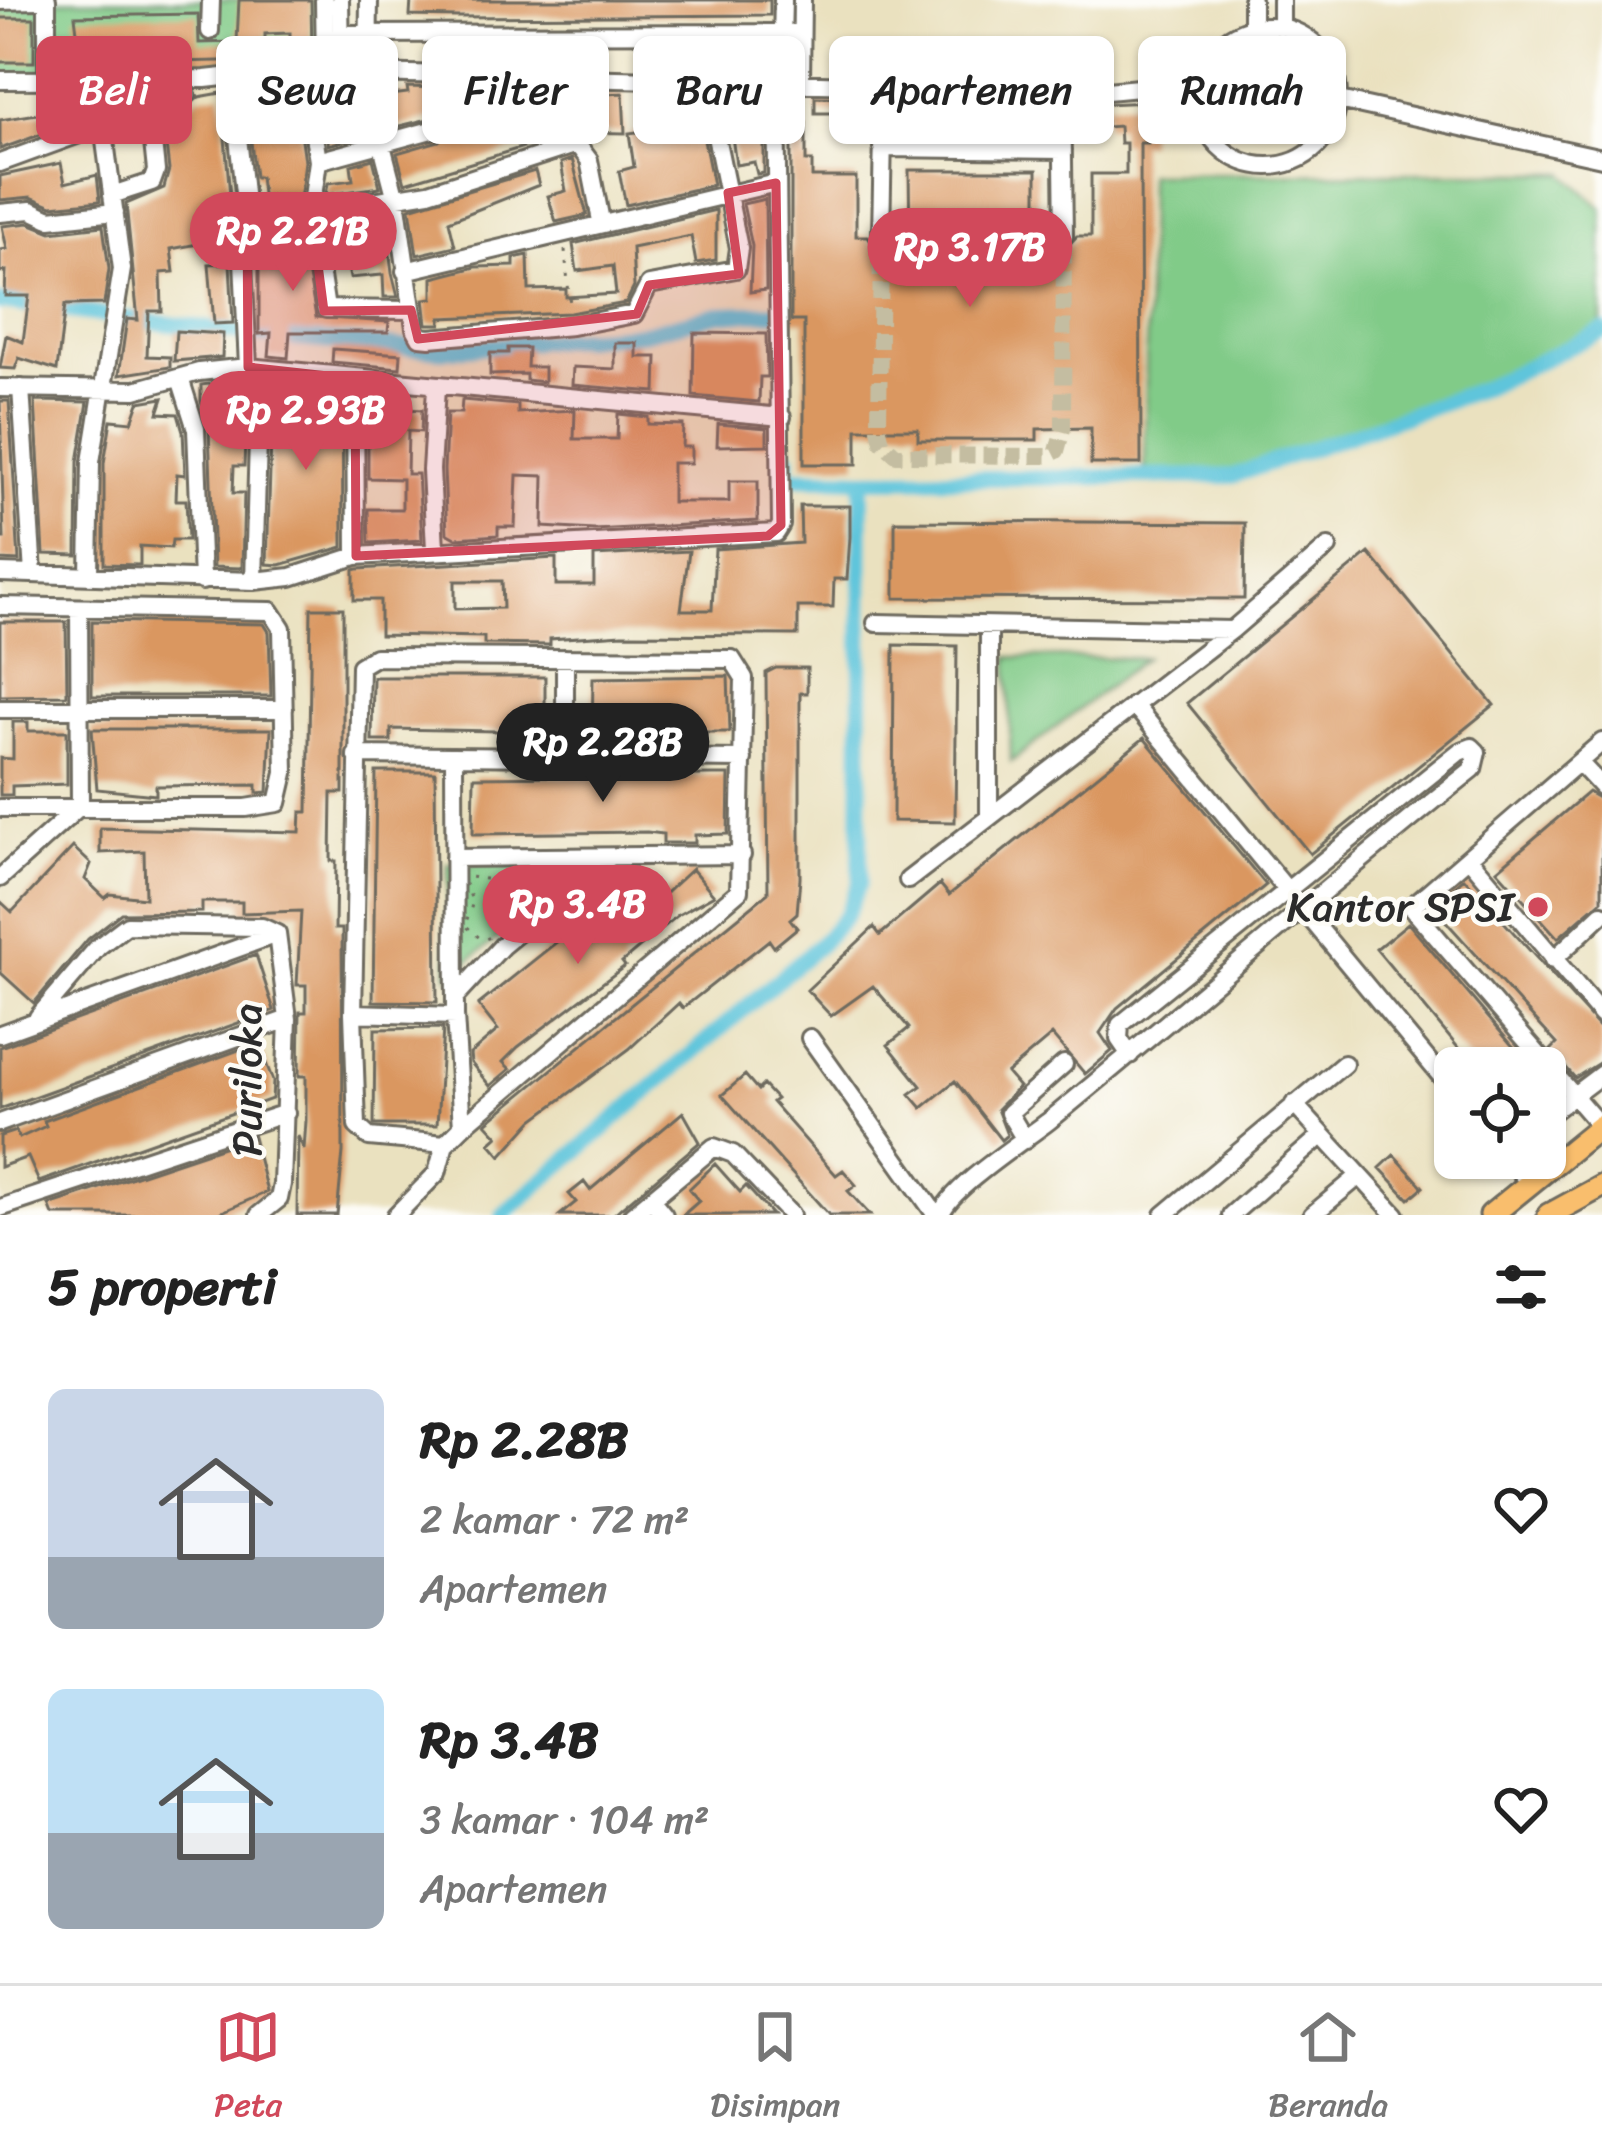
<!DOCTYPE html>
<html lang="id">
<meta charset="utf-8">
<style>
:root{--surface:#fff;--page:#f6f6f6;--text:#222;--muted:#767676;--line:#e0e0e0;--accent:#d1495b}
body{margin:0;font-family:Sriracha,sans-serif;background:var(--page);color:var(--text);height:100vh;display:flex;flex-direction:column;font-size:45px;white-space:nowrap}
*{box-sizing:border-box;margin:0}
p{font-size:39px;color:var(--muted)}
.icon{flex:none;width:66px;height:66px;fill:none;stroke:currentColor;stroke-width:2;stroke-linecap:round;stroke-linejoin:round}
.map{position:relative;height:1215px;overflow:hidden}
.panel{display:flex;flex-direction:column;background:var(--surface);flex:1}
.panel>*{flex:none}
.top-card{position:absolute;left:36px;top:36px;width:1530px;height:108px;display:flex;gap:24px}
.fabs{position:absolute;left:1434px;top:1047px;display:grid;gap:24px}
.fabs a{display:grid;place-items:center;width:132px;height:132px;border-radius:18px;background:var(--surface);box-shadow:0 3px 9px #0004;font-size:60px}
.price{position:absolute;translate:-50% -102px;padding:0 27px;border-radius:42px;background:var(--accent);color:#fff;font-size:39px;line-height:78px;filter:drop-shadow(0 3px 6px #0008)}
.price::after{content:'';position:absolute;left:50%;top:72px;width:36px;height:27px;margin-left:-18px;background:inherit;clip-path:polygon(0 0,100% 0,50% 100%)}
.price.selected{background:#222;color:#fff}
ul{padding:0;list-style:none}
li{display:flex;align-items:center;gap:36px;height:300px;padding:0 48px}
li span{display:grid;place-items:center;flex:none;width:336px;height:240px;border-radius:18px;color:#555}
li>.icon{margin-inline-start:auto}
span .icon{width:144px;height:144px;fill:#fffc;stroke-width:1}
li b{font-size:51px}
h2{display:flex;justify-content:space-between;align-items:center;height:144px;padding:0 48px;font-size:51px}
.pill{padding:0 42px;border-radius:18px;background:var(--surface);box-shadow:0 3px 9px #0004;font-size:42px;line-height:108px}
.pill.selected{background:var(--accent);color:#fff}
.menu{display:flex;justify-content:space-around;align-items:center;height:168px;border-top:3px solid var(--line);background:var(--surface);font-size:33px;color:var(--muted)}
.menu a{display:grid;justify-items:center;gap:6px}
.menu .selected{color:var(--accent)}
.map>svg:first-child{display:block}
</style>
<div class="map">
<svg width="1602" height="1215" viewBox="0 0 1602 1215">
<rect width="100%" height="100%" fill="#fdfcf7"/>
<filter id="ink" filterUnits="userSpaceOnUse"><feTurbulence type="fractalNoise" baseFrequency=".00833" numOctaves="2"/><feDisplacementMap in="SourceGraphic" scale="24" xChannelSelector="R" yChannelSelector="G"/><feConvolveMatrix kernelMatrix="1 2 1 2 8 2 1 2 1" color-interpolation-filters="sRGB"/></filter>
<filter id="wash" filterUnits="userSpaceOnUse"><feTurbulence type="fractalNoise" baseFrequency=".004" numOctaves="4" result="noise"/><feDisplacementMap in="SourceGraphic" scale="48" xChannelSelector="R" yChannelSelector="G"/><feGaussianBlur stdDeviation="2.7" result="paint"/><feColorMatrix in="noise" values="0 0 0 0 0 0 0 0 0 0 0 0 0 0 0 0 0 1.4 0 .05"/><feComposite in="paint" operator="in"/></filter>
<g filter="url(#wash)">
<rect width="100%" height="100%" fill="#eae1bf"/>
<path fill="#81cb88" stroke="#567b5a" stroke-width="3" d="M0,0H327V70L0,78Z
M1564,173L1602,208V331L1481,389L1233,476L1145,478L1148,174Z
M1008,657L1145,658L1011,762Z
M448,864H592L448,977Z"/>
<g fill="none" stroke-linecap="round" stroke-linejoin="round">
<path stroke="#5ec5db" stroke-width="16" d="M0,302L278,338L444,350L641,333L718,314L786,312V317
M788,457V477L862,479
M503,1215L820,944L846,915L860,882L862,479L1233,476L1481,389L1602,331"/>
</g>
<g id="blocks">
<path fill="#da9761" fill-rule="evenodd" d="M239,0H311L312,55L290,57V33L265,34V60L81,64L75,16L198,14L199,43L237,42Z
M411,0H770V15L458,17L410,16Z
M0,18H34V62H0Z
M343,77L352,80L366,135L328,145L330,105L322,106L320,90L328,89L327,79Z
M407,87L443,88L444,94L485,89L488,101L531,90L577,91L578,107L606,105V94L623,93L625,133L573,132L405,183L397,153L439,141L447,131L437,117L391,128L382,96L408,93Z
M221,93L233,230L197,233L198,244L171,249L174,272L161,273L162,311H149L147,356L170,357V367L119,375L127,319L138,320L126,204L164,188L169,170L163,118L179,114L199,97Z
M285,93L288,127L300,126L305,161L300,200L258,206L263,202L260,177H255L246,97Z
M726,94L754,95L746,99L749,130L764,129V173L757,174L754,162L736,165Z
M695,96L713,185L626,205L619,171L634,167L629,133L660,129L657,99Z
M815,97L856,98L857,143H844L843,113H815Z
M908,99L1029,102V117H908Z
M1148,102V143H1140L1141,464H1091V428L1037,429V440H918V429H857V464H804V321H791V123H806V161H812V177H856V236H868L875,247L888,246L894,236H910L909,170H1037V236H1051L1065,249L1077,236H1091V174H1126V143H1120L1119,126L1106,127V104Z
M86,106L87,118L0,149V120Z
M373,159L380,187L326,195L328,183L353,180L351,165Z
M572,159L587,215L556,222L548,196L566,191L561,163Z
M61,163L65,183L97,175L100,201L52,206L31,197L0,200V176Z
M535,171L539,185L449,221L455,246L417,255L410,208Z
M765,199L766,290L750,292L752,246L743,204Z
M716,210V260L696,263L691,236L632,248L634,287L626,303L570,313L441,318V324H427L424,299L433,298V278L476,267L514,266V258L528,255L529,290L566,289V297L616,294L613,266L577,271L573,244Z
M385,212L392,273L398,297H384L383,275L350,278L339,219Z
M29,223L51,232L103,226L109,269L104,304L65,305L57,370L19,358L15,369L0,368L6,335L23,342L29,296H5L6,271L0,272V250L7,249L2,226Z
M300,225L316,317L389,322L388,332H290L288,358L269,356L271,333L259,334V232Z
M230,263L233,323L214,324L209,264Z
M176,331L223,334L222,357L174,361Z
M694,333L766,334L767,377H760L759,402L693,396Z
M615,343H637V357H657L656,392L572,385L573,367L615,369Z
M508,348H528L527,367H544V382L526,380V374L490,375V353H508Z
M333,349L401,354L400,368L332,362Z
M232,381L247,382L244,466H234L233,493H244L242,568L214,567L209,428L201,401V385Z
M272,382L342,389L343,547L280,565L267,564L271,440L278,397H272Z
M163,398L158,413L178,414L183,431L185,475L177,474L176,500H186L188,540H172L171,548L140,546V565L104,564V463L111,420L132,422L139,402Z
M388,399L404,400L403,409L422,410L421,432L408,431L407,474H418L422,540L369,543L368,509H402V479L368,478V421H387Z
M462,400L518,405V413L575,410L574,439H617L618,414L648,417V424L683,425L682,447H691V463H672V502H729V481H758V521L594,530L543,527L544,476L517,475L515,527H498V535L456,538L447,533L444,470L447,413H461Z
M0,401H9L19,561L0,560V538H4Z
M35,401L88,402L78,462L77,555L44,554Z
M718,424L767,428V445L717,446Z
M800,506H850V537L847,579H834L833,607H798V635L623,634L550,639V645L484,644V637L380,635V600H354V570L358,569L556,558V585H594V556L689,551L681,610H712L715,549L801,543ZM455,581H502L503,608L455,609Z
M895,521L1245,523L1244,599L895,598Z
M1369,553L1494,705L1310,854L1187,703Z
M311,608H343V793H332L331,861H336L335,929H342L343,1152L337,1215H297L298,1136L304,1150L306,1121V1076H299L300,1012H306V985H297L301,911L242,913V902H202V912L121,913L88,939L34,1003L0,972V901L12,912L73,847L91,864L85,879L105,898L110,894L145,898L144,851L100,853V828L300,832L301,812H308Z
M92,621L264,624L269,632L271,696H92Z
M0,622H66L67,695L0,696Z
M894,645L957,646L955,822L893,821Z
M776,668H807V693H800V878L797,913L790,919L797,928L774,947L769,940L683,1008L679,1003L629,1049L533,1120L501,1156L490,1143L498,1136L486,1123L768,893L766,673Z
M728,676L730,732H612V737L592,738L593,678Z
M373,677H545V732L391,729V741H372Z
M13,722H28V731H67V784L12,786V795H0V758L13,759Z
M92,729H271L268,792L257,793V785L156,786V795L97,789Z
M1144,738L1266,885L1117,1008L1100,1033L1112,1051L1085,1074L1052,1035L1007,1073L1019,1087L997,1109L1007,1135L1001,1140L955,1081L922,1108L910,1094L921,1086L888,1045L909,1028L873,986L831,1016L807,990L874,927L880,935L940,884L949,895Z
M376,772H435L437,1002L373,1001Z
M714,775H729L728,834L695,835V843H663V834L647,832L473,834L474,777Z
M1588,792L1602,800V900L1558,938L1497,870Z
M692,869L714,895L678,915L622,962L625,966L518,1047L503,1062L510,1069L490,1086L471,1063L470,1054L498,1030L478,1005L638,877L658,900Z
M1464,878L1602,1030V1061L1575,1078L1551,1050L1557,1044L1432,906Z
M1408,923L1510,1043L1533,1068H1475L1376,949Z
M256,955L274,1010L0,1109V1047Z
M443,1028L437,1125H374L375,1029Z
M258,1043L273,1081L272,1099L39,1182L28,1157L0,1167V1136L16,1131L19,1138L46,1126L44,1121Z
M745,1075L758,1090L763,1085L776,1099L772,1102L836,1175L843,1170L856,1185L848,1191L870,1215H829L722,1095Z
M683,1112L700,1142L622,1207L613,1215H560L576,1202L569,1194L584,1182L590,1190Z
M253,1137L267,1192L215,1215H53L49,1205Z
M1394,1155L1423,1187L1409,1199L1380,1168Z
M715,1164L740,1192L746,1186L772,1215H683L699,1201L689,1189Z"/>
</g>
</g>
<g filter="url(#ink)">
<use href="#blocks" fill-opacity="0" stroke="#6e6b5f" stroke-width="3"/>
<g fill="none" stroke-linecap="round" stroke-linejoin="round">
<path stroke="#c4bda1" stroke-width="16" stroke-dasharray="16 8" stroke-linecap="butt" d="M881,236L879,429L882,442L896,455L1047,456L1057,451L1063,429L1064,236"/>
<g stroke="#6e6b5f" stroke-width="22">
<path id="minor" d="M47,0V78
M324,0L325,64
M340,0L341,57L345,64L368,73L1107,91L1181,84L1203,66
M1252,0V27
M1281,0V26
M0,1L37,0
M1198 96a70 70 0 1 1 140 0a70 70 0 1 1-140 0Z
M210,31L211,0
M340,34L800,33
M363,72L396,199L415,328L420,337L430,338L572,326L634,314L649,285L736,269L739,248L704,78
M368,73L369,0
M0,80L205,79L345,64
M781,80L783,0
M801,80L802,0
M1062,88L1064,236
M307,91L318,161
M234,100L247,221L243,260L248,367
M1339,100L1602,158
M882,148L1063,150
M0,163L187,95
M112,195L152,182L156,171L150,113
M0,213L31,210L50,219L115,212
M247,221L429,192L577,144L589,160L601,221
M881,236L884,84
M405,271L776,183
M411,310L326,309L311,211L318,161L435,129
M180,378L196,429L202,581
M355,379L356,556
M0,388L135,390L199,372L248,367L782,417
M21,388L33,574
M435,549L431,470L436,388
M0,573L254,581L291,577L356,556L776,533L781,525L776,79
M89,574L91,462L122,269L103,126
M254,581L260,369
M0,606L271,611L282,628L285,773L278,803L246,808H0
M876,623L1232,630
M989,626V817
M565,658V757
M1134,705L1455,1093
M0,709H284
M356,755L743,759
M454,757L455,1016L462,1127
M1579,762L1602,787
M454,858L742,855
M1469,858L1602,1015
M0,878L80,806L79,609
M908,880L1232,630L1328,547
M1553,960L1602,914
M455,997L502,946L609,858
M353,1013L455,1016
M38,1017L98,947L127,925L262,927L277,934
M0,1034L277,934
M810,1038L936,1215
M1294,1104L1396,1215
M1545,1117L1602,1074
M0,1123L288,1019
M1600,1126L1411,907L1602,742
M1025,1140L1009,1113L1064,1064
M1509,1158L1529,1183
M651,1199L664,1215
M0,1208L286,1113
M259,1215L279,1199L282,1184L288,1019L277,934
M396,1215L437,1173L445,1144L462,1127L739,891L744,678L732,659L375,657L360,666L353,1013L357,1126L369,1137L445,1144
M632,1215L714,1147L733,1154L791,1215
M941,1215C947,1190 1026,1139 1050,1120C1192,1004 1330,883 1473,769L1477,752L1472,747L1459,752L1120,1025L1119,1039L1130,1055
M1164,1215L1344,1064
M1231,1215L1322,1135
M1312,1215L1359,1176"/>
</g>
<g stroke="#6e6b5f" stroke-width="27">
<path id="major" d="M1491,1215L1602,1125
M1549,1215L1602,1186"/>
</g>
<path stroke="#6e6b5f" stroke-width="3" stroke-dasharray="3 9" stroke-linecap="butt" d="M565,250L570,306
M523,872L544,881L536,901L539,913L499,919L494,936L482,940L465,925L473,902L465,884L470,877L508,882Z"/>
<use href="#minor" stroke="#fff" stroke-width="16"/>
<use href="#major" stroke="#f9be6d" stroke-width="21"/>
</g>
</g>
<path fill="#d1495b" fill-opacity="0.2" stroke="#d1495b" stroke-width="9" stroke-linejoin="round" d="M776,183L781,525L768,536L356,556L355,379L248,367L247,221L311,211L324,311L411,310L418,339L637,314L649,285L739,274L728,193Z"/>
<circle fill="#d1495b" stroke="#fdfcf7" stroke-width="4.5" cx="1538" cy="907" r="12"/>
<g text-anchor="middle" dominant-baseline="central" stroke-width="9" stroke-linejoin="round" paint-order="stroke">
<g font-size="42" fill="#2b2b2b" stroke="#fdfcf7" text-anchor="end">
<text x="1514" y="907">Kantor SPSI</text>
</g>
<g font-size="42" fill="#2b2b2b" stroke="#fdfcf7">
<text transform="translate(247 1080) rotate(-90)">Puriloka</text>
</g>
</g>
</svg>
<div class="fabs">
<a><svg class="icon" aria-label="locate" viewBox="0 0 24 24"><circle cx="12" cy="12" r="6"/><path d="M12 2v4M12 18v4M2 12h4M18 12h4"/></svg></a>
</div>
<b class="price" style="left:293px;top:294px">Rp 2.21B</b>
<b class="price" style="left:970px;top:310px">Rp 3.17B</b>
<b class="price" style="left:306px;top:473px">Rp 2.93B</b>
<b class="price selected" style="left:603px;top:805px">Rp 2.28B</b>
<b class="price" style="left:578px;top:967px">Rp 3.4B</b>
<div class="top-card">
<a class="pill selected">Beli</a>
<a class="pill">Sewa</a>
<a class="pill">Filter</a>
<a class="pill">Baru</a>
<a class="pill">Apartemen</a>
<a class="pill">Rumah</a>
</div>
</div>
<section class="panel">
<h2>5 properti<svg class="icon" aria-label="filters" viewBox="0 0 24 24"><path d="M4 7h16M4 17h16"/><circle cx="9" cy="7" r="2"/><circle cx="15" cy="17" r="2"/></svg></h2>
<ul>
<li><span style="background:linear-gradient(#c9d6e8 70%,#9aa5b1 0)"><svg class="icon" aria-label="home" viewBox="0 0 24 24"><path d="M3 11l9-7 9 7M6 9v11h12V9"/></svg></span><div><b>Rp 2.28B</b><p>2 kamar · 72 m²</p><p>Apartemen</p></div><svg class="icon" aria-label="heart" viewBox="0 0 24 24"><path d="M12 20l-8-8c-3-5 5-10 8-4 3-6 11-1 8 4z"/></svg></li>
<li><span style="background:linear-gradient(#bfe0f5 60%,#9aa5b1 0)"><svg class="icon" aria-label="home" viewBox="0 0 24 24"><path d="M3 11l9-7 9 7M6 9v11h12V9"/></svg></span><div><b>Rp 3.4B</b><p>3 kamar · 104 m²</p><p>Apartemen</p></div><svg class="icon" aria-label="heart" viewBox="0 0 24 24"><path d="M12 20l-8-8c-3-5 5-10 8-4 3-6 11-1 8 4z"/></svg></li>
</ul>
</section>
<nav class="menu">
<a class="selected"><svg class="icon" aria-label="map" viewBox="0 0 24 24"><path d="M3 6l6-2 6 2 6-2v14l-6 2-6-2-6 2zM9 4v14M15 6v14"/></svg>Peta</a>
<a><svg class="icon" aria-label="saved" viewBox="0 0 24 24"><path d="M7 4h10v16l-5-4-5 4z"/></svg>Disimpan</a>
<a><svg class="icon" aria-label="home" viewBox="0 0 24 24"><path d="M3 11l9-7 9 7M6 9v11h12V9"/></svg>Beranda</a>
</nav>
